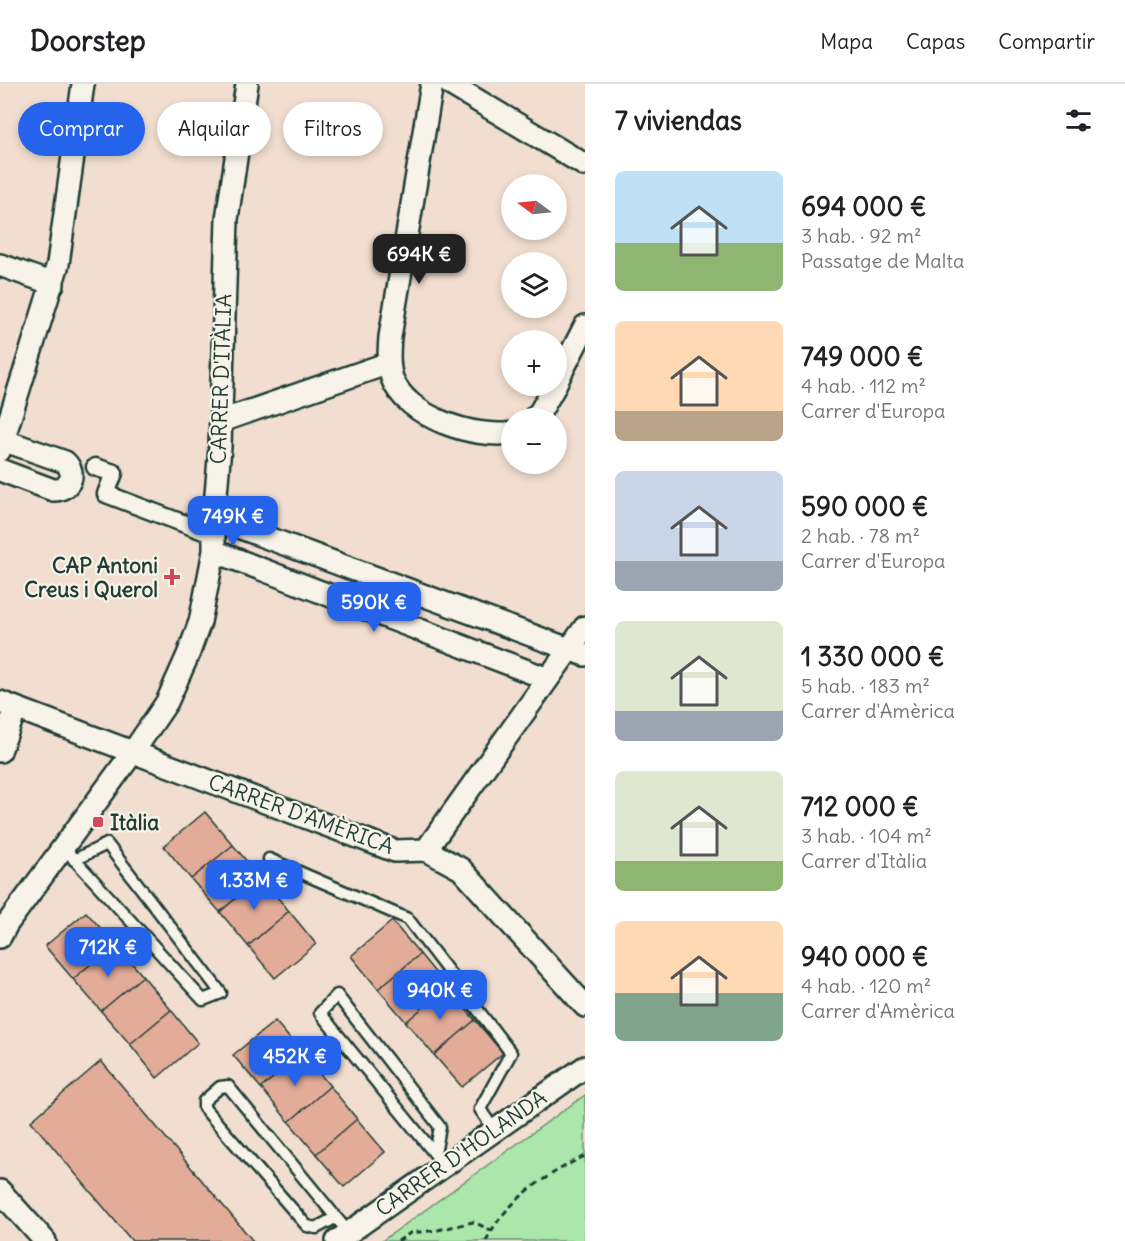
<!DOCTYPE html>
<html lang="es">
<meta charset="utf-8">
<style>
:root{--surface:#fff;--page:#f6f6f6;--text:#202124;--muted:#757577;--line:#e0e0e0;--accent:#2563eb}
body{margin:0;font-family:Delius,sans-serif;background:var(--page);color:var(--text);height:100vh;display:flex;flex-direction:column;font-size:22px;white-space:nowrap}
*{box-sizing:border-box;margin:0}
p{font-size:20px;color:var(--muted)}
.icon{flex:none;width:33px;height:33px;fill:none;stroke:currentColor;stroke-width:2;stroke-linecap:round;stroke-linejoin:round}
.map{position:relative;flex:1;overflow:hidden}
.drawer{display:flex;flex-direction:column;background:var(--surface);width:540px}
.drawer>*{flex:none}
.hud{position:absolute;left:18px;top:18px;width:477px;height:54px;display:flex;gap:12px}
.needle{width:39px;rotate:285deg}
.fabs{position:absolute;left:501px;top:90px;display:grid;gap:12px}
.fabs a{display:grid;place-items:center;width:66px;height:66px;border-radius:50%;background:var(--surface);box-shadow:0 3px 9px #0003;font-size:30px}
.price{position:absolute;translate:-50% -51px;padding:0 14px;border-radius:12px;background:var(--accent);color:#fff;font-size:20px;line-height:39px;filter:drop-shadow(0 2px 3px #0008)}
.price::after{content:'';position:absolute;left:50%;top:36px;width:18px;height:14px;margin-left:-9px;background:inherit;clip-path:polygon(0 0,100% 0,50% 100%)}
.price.active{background:#222;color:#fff}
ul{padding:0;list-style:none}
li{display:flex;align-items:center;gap:18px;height:150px;padding:0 30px}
li span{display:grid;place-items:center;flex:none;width:168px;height:120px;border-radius:9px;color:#555}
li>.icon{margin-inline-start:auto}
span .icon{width:72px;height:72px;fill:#fffc;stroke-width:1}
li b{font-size:26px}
h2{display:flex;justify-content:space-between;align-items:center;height:72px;padding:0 30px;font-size:26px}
.tag{padding:0 21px;border-radius:27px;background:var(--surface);box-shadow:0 3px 9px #0003;font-size:21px;line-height:54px}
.tag.active{background:var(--accent);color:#fff}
header{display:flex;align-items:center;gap:36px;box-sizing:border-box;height:84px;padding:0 30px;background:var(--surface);border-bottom:2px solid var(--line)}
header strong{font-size:28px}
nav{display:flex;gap:33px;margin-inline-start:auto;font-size:21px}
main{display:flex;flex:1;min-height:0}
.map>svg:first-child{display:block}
</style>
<header>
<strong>Doorstep</strong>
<nav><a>Mapa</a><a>Capas</a><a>Compartir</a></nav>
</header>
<main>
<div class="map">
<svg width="585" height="1157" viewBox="0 0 585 1157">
<rect width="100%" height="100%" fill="#f1ded0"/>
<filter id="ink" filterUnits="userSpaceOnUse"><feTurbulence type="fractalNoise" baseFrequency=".0167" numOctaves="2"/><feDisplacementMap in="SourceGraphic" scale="12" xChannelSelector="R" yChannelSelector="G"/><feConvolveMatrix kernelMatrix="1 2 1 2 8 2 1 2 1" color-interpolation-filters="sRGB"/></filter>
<g filter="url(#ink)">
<path fill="#abe6ab" stroke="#659270" stroke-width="1.5" d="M585,1011V1157H382Z"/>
<path fill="#e2ac98" stroke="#1f3d34" stroke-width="1.5" d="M205,728L233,761L191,795L164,762Z
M233,761L260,793L220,828L191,795Z
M260,793L289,827L248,862L220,828Z
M289,827L316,860L275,894L248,862Z
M86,828L115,860L73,895L45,862Z
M392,837L420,870L378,905L351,872Z
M115,860L143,892L101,927L73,895Z
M420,870L447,903L406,938L378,905Z
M143,892L171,926L130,960L101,927Z
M447,903L475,936L434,971L406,938Z
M171,926L198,959L157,994L130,960Z
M475,936L503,969L462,1003L434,971Z
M275,937L302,969L261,1004L233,971Z
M302,969L330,1002L289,1038L261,1004Z
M101,977L253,1157H132L31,1037Z
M330,1002L357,1035L316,1070L289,1038Z
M357,1035L385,1068L344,1103L316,1070Z"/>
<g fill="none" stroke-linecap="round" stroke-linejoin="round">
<g stroke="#1f3d34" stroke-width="15">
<path id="service" d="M63,763L203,916L221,909L107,760L74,776
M269,775L408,835L511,969L480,1025L494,1046
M435,1070L440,1043L337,911L320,929L435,1070L444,1081
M335,1134L316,1144L307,1142L204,1024V1017L220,1003L228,1002L348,1148"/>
</g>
<g stroke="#1f3d34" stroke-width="21">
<path id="pedestrian" d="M95,383L114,389L106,410L214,451"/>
</g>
<g stroke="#1f3d34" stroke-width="26">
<path id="minor" d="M432,0L390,253C389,267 388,281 392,294C406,333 474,355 512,349
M450,0L585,81
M0,181L53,200
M556,299L585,242
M534,334L540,328L555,302
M221,337L389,279
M0,355L65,378C78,390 69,407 53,406L0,386
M0,366L58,180L83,0
M214,434L585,571
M214,467L548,595
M0,618L395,767L426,766L461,785L585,922
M0,667L16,624
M426,766L585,543
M0,853L7,840L133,668L167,618L188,571L200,538L214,467V434L220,363L227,135L247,0
M0,1107L45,1157
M337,1157L585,983"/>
</g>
<path stroke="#1f3d34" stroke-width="3" stroke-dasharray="6 4.5" stroke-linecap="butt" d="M398,1157L410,1149L438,1146L473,1138L491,1146
M486,1157C504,1118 547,1090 585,1072"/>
<use href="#service" stroke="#f7f3e8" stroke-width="10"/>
<use href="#pedestrian" stroke="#f7f3e8" stroke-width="16"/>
<use href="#minor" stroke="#f7f3e8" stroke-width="21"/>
</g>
</g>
<g fill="#d1495b" stroke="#f7f3e8" stroke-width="2">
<path d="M169 484h6v6h6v6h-6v6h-6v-6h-6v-6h6z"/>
<rect x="92" y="732" width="12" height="12" rx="3"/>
</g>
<g text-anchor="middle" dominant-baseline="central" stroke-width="4.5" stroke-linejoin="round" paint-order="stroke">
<g font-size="21" fill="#1f3d34" stroke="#f7f3e8">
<text transform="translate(221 295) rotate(-88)">CARRER D'ITÀLIA</text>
<text transform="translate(301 730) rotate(20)">CARRER D'AMÈRICA</text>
<text transform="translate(461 1069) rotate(-35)">CARRER D'HOLANDA</text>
</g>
<g font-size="21" font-weight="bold" fill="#1f3d34" stroke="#f7f3e8" text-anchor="end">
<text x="158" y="481">CAP Antoni<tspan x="158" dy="24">Creus i Querol</tspan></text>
<text x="110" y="738" text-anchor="start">Itàlia</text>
</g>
</g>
</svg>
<div class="fabs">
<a><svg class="needle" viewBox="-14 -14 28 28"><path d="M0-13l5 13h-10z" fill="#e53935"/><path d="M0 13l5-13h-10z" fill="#757577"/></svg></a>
<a><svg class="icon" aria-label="layers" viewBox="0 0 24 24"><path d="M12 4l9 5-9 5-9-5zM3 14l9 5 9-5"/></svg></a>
<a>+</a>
<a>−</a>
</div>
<b class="price active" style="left:419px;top:201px">694K €</b>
<b class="price" style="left:233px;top:463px">749K €</b>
<b class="price" style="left:374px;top:549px">590K €</b>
<b class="price" style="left:254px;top:827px">1.33M €</b>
<b class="price" style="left:108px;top:894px">712K €</b>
<b class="price" style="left:440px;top:937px">940K €</b>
<b class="price" style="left:295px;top:1003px">452K €</b>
<div class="hud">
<a class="tag active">Comprar</a>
<a class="tag">Alquilar</a>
<a class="tag">Filtros</a>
</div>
</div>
<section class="drawer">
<h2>7 viviendas<svg class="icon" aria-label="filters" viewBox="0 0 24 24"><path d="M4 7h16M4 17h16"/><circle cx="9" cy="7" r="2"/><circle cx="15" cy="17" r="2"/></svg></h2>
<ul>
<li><span style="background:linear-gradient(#bfe0f5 60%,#8fb573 0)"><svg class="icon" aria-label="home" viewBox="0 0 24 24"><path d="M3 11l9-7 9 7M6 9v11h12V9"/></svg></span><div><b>694 000 €</b><p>3 hab. · 92 m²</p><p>Passatge de Malta</p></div></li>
<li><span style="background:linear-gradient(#ffd9b3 75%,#b9a48a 0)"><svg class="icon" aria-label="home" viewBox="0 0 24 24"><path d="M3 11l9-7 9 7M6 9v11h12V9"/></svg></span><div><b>749 000 €</b><p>4 hab. · 112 m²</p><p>Carrer d'Europa</p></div></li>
<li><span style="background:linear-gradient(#c9d6e8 75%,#9aa5b1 0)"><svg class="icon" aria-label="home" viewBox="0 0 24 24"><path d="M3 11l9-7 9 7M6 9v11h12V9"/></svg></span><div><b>590 000 €</b><p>2 hab. · 78 m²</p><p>Carrer d'Europa</p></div></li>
<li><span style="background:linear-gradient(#dfe7d0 75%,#9aa5b1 0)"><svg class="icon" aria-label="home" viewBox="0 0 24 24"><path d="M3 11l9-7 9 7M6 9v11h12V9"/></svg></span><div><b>1 330 000 €</b><p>5 hab. · 183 m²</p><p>Carrer d'Amèrica</p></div></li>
<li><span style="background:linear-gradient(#dfe7d0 75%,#8fb573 0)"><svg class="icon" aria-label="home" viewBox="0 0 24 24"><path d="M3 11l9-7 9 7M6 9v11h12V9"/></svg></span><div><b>712 000 €</b><p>3 hab. · 104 m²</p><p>Carrer d'Itàlia</p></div></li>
<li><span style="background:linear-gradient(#ffd9b3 60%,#7fa58c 0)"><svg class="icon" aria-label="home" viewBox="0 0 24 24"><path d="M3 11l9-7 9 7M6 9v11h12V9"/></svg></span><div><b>940 000 €</b><p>4 hab. · 120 m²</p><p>Carrer d'Amèrica</p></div></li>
</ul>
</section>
</main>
